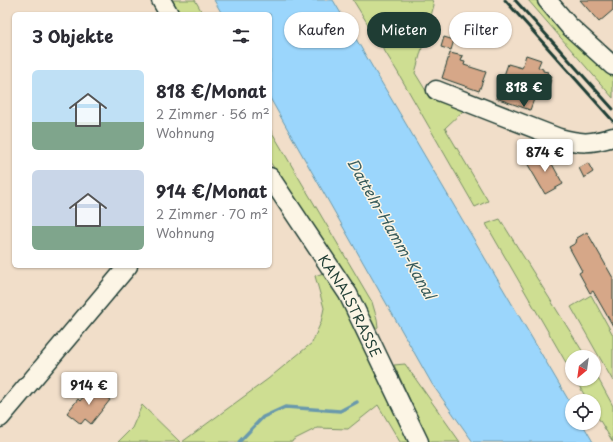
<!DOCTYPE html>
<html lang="de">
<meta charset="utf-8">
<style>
:root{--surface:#fff;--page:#f2f2f3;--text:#2b2b33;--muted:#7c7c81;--accent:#1f3d34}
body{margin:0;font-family:"Playpen Sans",sans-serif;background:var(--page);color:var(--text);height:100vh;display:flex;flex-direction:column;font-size:15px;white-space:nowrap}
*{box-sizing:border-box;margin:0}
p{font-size:13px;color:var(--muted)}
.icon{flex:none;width:22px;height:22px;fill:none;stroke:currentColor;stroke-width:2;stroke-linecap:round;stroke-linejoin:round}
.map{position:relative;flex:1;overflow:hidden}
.sheet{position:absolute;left:12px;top:12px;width:260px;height:256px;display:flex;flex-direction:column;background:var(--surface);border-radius:6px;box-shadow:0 1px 3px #0004}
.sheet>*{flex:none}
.hud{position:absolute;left:284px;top:12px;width:269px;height:36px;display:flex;gap:8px}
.needle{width:26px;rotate:209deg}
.tools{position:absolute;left:565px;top:350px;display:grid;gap:8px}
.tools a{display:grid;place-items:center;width:36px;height:36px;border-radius:50%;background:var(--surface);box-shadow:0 1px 3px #0004;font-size:20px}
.price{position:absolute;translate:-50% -34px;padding:0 9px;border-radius:4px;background:#fff;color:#222;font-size:13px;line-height:26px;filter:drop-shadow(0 1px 2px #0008)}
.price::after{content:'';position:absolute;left:50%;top:24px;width:12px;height:9px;margin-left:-6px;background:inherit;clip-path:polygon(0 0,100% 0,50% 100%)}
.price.on{background:var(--accent);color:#fff}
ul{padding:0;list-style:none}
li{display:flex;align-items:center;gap:12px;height:100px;padding:0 20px}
li span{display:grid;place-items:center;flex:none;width:112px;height:80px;border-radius:6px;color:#555}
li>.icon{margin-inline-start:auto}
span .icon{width:48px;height:48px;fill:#fffc;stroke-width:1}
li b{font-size:17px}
h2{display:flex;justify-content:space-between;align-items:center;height:48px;padding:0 20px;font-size:17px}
.chip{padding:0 14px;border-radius:18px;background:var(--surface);box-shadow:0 1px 3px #0004;font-size:14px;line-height:36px}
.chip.on{background:var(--accent);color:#fff}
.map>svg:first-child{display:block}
</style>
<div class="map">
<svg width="613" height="442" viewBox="0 0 613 442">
<rect width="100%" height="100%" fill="#f1dec9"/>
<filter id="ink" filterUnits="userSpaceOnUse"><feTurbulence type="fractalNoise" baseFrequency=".025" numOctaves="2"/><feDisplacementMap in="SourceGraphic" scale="8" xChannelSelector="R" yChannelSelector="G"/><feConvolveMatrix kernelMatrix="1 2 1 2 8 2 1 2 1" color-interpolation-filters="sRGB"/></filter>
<g filter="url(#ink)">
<path fill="#cede92" stroke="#768e63" d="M170,0H195L203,14H177Z
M353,0H432L434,5L415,73L431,99L464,110L445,128L488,201L475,207L397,71Z
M528,0H538L570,38L613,75V98Z
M270,129L372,302L377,319L378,327L374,330L328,248L270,162Z
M500,219L586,357H572V373L486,224Z
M326,272L350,308L412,442H400L378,405L348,429L317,428L293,440L292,442H182L268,379L312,343L321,322L324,308L315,276Z
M591,295L613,335V381L571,307Z
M405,364L460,442H429L394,365Z
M594,371L613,406V442L594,411V401H588L575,379H594Z
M142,405L180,442H118L132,428Z"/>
<path fill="#9bd6fc" stroke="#6999ac" d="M214,0H333L572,406V423H582L593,442H473L432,384L270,98V14H222Z"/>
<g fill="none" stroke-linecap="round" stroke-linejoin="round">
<path stroke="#6999ac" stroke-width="3.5" d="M239,442L263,417L285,407L340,411L357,402"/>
</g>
<path fill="#d6a788" stroke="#1f3d34" d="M580,0H613V10L599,22Z
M444,37L454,40L451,50L441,47Z
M450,53L463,56L461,61L465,62L464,65L486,72L479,91L442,78Z
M526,55L541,60L538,67L543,69V71L548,72L547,74L552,76L549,86L540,83L530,110L496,98L508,64L522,68Z
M546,153L563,184L545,194L527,163Z
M588,163L593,172L584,178L579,168Z
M587,232L613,278V326L593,291L590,293L579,273L582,271L569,247L576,243L577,238Z
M92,386L110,400L91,424L85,419L81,424L67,413L78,399L80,401Z"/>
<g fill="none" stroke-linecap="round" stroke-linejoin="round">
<g stroke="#1f3d34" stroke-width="21">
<g id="minor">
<path d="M161,0L169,14"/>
<path d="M547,0L569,26L613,66"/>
<path d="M436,90L559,138C581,144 591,144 613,137"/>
<path id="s1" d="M270,177L348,294L419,442"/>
<path d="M0,418L128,266"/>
</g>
</g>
<use href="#minor" stroke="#fcf5e5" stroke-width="18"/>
<path stroke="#1f3d34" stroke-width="3" d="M505,0L613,121
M515,0L613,109"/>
</g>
</g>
<g text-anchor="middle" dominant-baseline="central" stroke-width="3" stroke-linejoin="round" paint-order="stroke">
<g font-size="14" fill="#1f3d34" stroke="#fcf5e5">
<text stroke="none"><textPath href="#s1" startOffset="152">KANALSTRASSE</textPath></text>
</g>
<g font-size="15" font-style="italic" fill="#385c5c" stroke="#fcf5e5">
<text transform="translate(392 228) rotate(60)">Datteln-Hamm-Kanal</text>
</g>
</g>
</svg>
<div class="tools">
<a><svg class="needle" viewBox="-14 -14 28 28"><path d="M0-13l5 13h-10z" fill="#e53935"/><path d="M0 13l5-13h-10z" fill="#7c7c81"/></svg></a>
<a><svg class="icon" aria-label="locate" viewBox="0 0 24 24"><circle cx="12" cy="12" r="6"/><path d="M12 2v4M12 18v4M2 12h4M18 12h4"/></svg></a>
</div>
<b class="price on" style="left:524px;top:108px">818 €</b>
<b class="price" style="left:545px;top:173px">874 €</b>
<b class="price" style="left:89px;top:406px">914 €</b>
<div class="hud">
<a class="chip">Kaufen</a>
<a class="chip on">Mieten</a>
<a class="chip">Filter</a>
</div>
<section class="sheet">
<h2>3 Objekte<svg class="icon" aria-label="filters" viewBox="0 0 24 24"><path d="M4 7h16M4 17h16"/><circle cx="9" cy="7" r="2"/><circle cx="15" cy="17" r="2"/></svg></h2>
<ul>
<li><span style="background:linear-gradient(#bfe0f5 65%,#7fa58c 0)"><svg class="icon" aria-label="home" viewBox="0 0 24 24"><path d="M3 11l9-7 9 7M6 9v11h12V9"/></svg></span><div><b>818 €/Monat</b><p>2 Zimmer · 56 m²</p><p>Wohnung</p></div></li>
<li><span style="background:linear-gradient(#c9d6e8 70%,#7fa58c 0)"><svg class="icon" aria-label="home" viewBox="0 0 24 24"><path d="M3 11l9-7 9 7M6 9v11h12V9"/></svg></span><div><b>914 €/Monat</b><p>2 Zimmer · 70 m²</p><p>Wohnung</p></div></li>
</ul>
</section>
</div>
